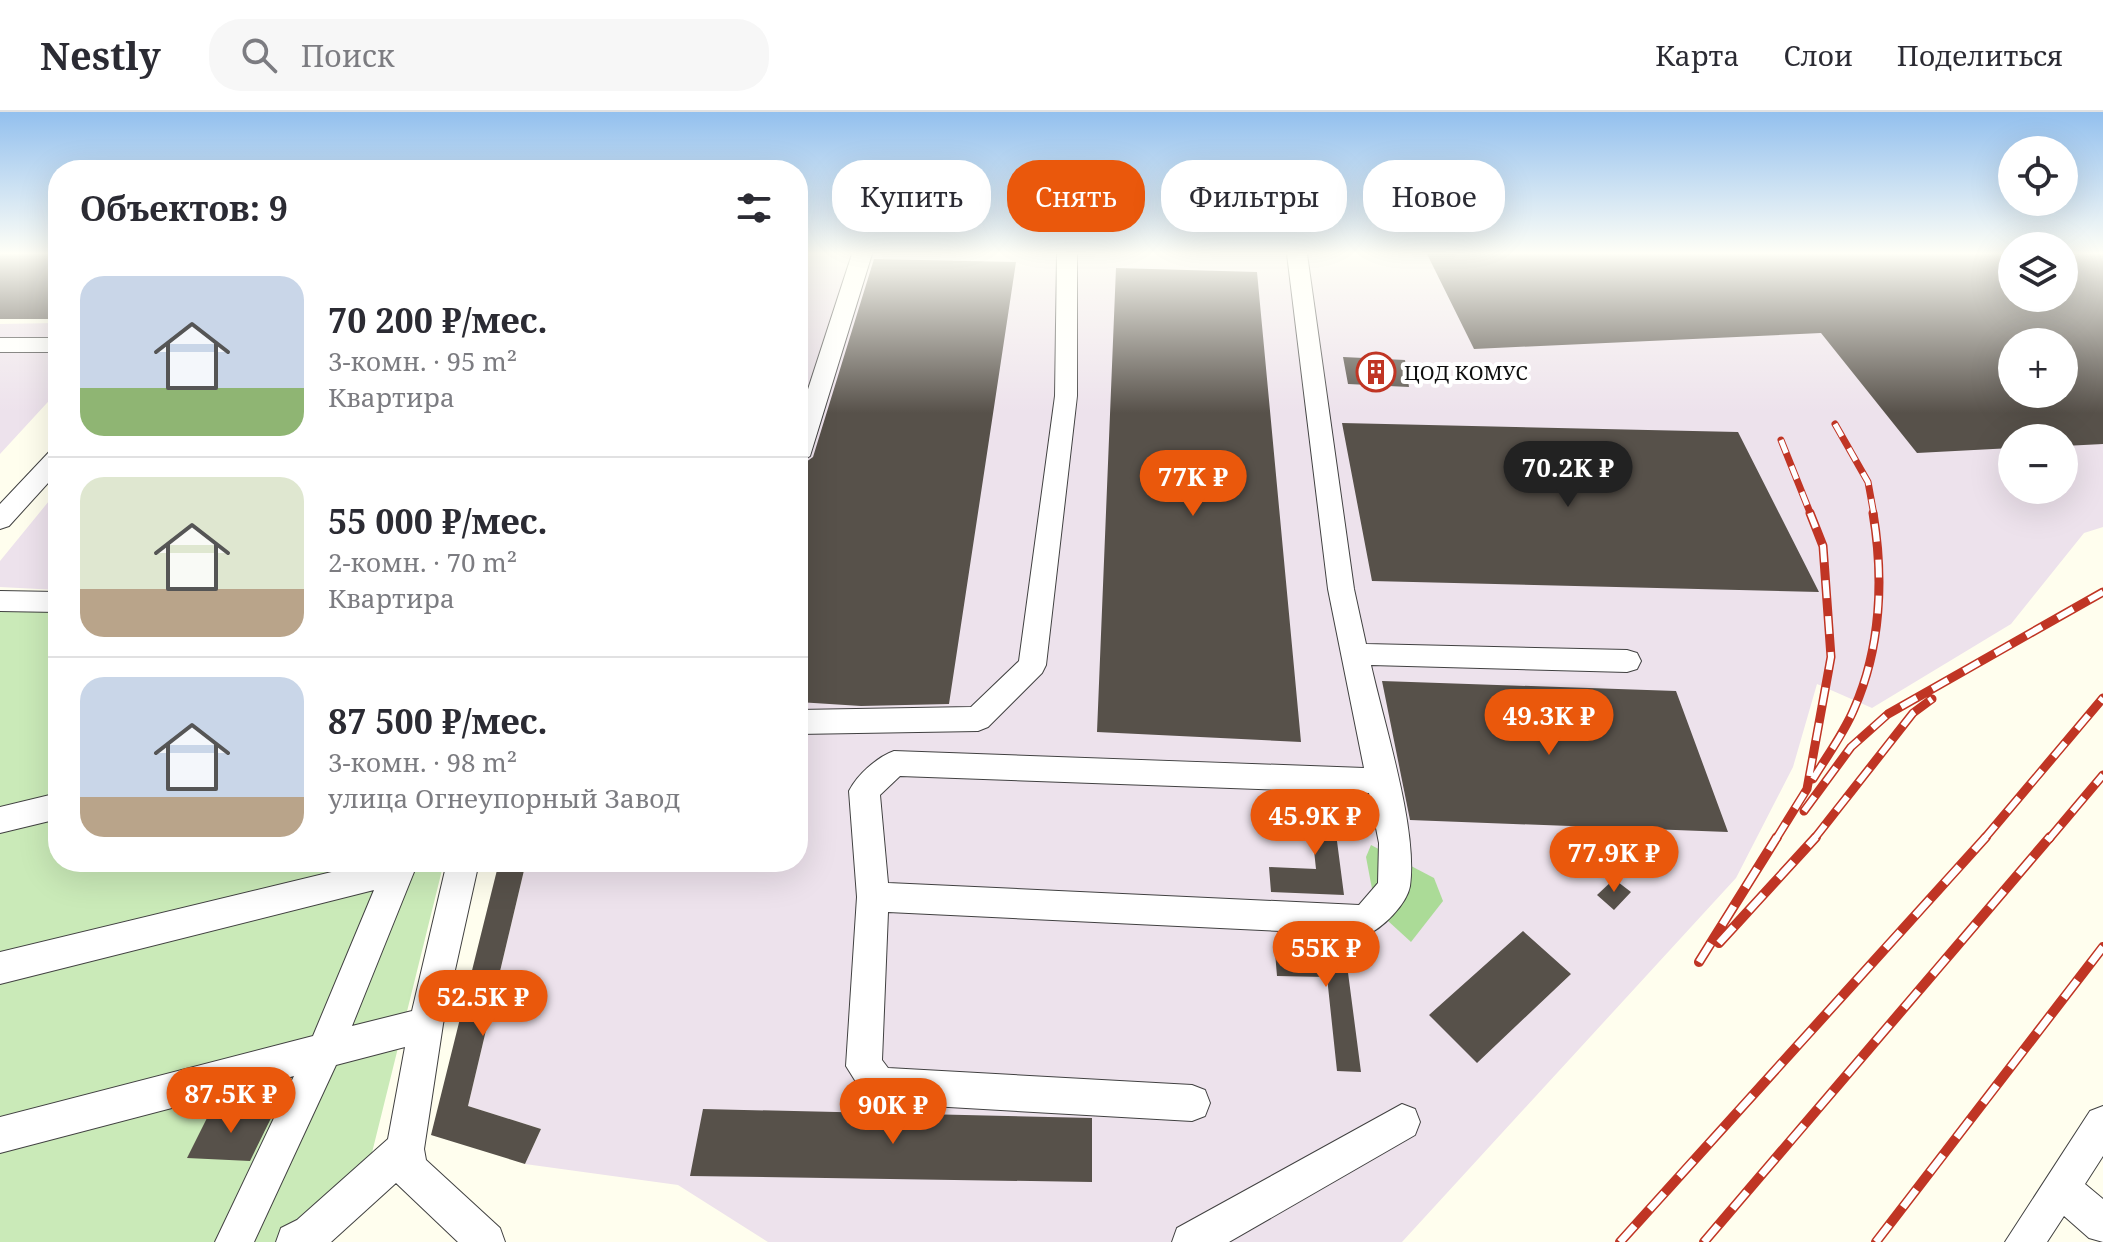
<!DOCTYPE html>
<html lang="ru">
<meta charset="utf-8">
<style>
:root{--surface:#fff;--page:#f7f7f7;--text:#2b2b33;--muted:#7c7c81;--line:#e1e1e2;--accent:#ea580c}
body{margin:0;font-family:"Noto Serif",serif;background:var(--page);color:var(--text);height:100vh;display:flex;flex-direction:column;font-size:30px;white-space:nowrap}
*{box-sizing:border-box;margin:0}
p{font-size:26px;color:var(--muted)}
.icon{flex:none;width:44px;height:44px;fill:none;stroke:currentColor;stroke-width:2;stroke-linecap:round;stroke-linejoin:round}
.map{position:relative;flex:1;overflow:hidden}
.drawer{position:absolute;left:48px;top:48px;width:760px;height:712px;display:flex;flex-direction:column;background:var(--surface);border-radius:32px;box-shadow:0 8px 32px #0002}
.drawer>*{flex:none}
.hud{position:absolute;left:832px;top:48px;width:760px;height:72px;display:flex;gap:16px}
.fabs{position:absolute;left:1998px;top:24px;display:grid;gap:16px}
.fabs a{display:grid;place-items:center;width:80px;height:80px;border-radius:50%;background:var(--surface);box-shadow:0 8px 32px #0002;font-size:40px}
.price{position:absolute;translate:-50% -68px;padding:0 18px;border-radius:28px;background:var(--accent);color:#fff;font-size:26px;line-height:52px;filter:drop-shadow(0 2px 4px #0008)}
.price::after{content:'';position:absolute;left:50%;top:48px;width:24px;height:18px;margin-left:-12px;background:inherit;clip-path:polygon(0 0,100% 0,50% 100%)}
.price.active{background:#222;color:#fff}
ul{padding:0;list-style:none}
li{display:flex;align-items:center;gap:24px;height:200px;padding:0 32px}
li+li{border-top:2px solid var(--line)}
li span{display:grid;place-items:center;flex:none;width:224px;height:160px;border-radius:24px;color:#555}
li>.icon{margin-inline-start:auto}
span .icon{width:96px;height:96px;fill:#fffc;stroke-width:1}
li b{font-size:34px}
h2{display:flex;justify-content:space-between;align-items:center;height:96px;padding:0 32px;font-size:34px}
.pill{padding:0 28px;border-radius:32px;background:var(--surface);box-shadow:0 8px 32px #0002;font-size:28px;line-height:72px}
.pill.active{background:var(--accent);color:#fff}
header{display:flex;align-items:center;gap:48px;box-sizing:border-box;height:112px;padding:0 40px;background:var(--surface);border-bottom:2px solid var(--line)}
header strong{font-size:38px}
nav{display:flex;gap:44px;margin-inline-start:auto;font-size:28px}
.search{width:560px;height:72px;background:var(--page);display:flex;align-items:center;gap:20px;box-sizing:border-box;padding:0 28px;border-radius:32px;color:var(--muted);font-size:30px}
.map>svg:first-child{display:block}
</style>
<header>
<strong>Nestly</strong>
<div class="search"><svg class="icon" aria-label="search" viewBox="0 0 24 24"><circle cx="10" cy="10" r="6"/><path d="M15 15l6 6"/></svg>Поиск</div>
<nav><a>Карта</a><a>Слои</a><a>Поделиться</a></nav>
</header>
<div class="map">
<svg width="2103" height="1130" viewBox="0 0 2103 1130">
<rect width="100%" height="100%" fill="#fffeee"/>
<path fill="#ede2ec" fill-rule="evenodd" d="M804,142H2012V186H2064L2103,142V415L2084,421L2011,512L1872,596L1817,572L1793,655L1736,766L1402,1130H768L678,1073L525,1052L541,1017L468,994L526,750H798V220L803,202H798V172L805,154H798V151ZM2012,230H2064V282H2012ZM2012,326H2064V378H2012Z
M58,211V279L0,342V212Z
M58,378V478L0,475V449Z"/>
<path fill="#caeab8" d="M0,498L58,499V750H444L366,1065L277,1130H0Z"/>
<path fill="#abdb97" d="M1371,733L1434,766L1443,789L1411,830L1376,798L1366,745Z"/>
<path fill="#57514a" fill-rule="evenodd" d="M0,142H58V207H0Z
M1427,142H2012V186H2064V142H2103V332L2064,334V326H2012V336L1917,341L1821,221L1474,237ZM2012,230H2064V282H2012Z
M874,147L1016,150L949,592L861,594L798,590V378L806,350L813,345Z
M1116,156L1257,160L1301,630L1097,620Z
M1343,245L1405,248L1409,275L1348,272Z
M1342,311L1738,320L1819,480L1372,469Z
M1382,569L1676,579L1728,720L1410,708Z
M1308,682L1331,683L1344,783L1271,780L1269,755L1316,757Z
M499,750H526L468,994L541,1017L525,1052L431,1023Z
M1614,767L1631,780L1614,798L1597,783Z
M1523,819L1571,862L1477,951L1429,903Z
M1274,828L1344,830L1361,960L1337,959L1327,865L1277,864Z
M212,996L274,1000L250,1049L187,1046Z
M703,997L1092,1006V1070L690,1064Z"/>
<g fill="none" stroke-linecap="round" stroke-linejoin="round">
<g stroke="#414141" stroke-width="2">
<path id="minor" d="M852,142H872L810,344L798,352V308Z
M1057,142H1077V284L1046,553L1042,561L988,615L978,619L798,622V598L971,595L1019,549L1055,284Z
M1287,142H1307L1354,477L1366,532L1627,538L1637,541L1641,549L1637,557L1627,560L1371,553C1384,612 1418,717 1410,774C1407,792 1382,817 1366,823L888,800L882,948L888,956L1192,973L1205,978L1210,991L1205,1004L1192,1009L879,991L866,986L846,954L857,785L849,679C857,663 877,645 894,639L1364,656L1328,477ZM900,664L1369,681L1379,731L1378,771L1359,793L888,771L880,683Z
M0,226H58V240H0Z
M58,337V360L9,414L0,417V392L50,339Z
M0,479L58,480V500L0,499Z
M58,681V707L0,721V695Z
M373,750H418L352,914L412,899L447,750H479L443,912L424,1037L426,1048L500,1116L505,1130H458L396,1071L331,1130H276L281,1116L297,1108L388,1027L405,935L336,953L254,1130H215L294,964L0,1041V1005L313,924L374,778L0,872V840Z
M1402,992L1415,997L1420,1010L1415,1023L1229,1130H1172L1177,1116Z
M2103,994V1044L2085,1072L2103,1087V1130L2089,1126L2064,1104L2047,1130H2005L2090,999Z"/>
</g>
<use href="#minor" fill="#fff" fill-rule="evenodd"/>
<g stroke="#c03524" stroke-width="7">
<path id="rail-far2" d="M1835,312L1868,370L1874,403
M1781,328L1811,403"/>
</g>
<g stroke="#c03524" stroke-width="9">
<path id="rail-far1" d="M1813,667C1827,644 1844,621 1854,597C1881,536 1884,466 1873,401
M1804,699L1851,635L1888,602L2103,480
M1776,727L1807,677L1831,545L1823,434L1810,401
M1814,727L1913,601L1932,587
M1984,727L2103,586
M2049,727L2103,663"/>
</g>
<g stroke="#c03524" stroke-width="10">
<path id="rail" d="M1719,831L1816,725
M1699,850L1777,725
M1620,1130L1986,725
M1704,1130L2050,725
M1876,1130L2103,835"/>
</g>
<use href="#rail-far2" stroke="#fff" stroke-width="5" stroke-dasharray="14" stroke-linecap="butt"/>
<use href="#rail-far1" stroke="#fff" stroke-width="6" stroke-dasharray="18" stroke-linecap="butt"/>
<use href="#rail" stroke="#fff" stroke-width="7" stroke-dasharray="22" stroke-linecap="butt"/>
</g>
<linearGradient id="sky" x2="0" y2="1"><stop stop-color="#93c0ee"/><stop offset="0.47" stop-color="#fffff7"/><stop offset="1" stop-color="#fffff7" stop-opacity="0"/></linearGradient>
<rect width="2103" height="301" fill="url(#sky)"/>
<defs>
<g id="building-ring" transform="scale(2)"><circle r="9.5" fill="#fff" stroke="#c03524" stroke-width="1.5"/><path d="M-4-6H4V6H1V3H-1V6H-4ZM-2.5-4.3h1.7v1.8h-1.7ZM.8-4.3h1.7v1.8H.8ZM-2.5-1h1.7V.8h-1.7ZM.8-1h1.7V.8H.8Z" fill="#c03524"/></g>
</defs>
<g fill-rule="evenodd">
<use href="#building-ring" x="1376" y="260"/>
</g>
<g text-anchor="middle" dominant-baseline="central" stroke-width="8" stroke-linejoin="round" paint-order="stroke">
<g font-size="20" fill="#0e0e0e" stroke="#fff" text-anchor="start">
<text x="1404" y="260">ЦОД КОМУС</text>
</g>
</g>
</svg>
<div class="fabs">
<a><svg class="icon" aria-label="locate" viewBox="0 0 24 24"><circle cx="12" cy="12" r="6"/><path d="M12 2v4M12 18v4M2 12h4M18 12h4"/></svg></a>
<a><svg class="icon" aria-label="layers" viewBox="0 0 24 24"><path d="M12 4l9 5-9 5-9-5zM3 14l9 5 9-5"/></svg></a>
<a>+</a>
<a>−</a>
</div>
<b class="price active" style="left:1568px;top:397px">70.2K ₽</b>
<b class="price" style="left:1193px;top:406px">77K ₽</b>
<b class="price" style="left:1549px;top:645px">49.3K ₽</b>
<b class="price" style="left:1315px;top:745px">45.9K ₽</b>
<b class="price" style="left:1614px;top:782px">77.9K ₽</b>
<b class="price" style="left:1326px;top:877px">55K ₽</b>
<b class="price" style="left:483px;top:926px">52.5K ₽</b>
<b class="price" style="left:231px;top:1023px">87.5K ₽</b>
<b class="price" style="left:893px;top:1034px">90K ₽</b>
<div class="hud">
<a class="pill">Купить</a>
<a class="pill active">Снять</a>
<a class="pill">Фильтры</a>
<a class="pill">Новое</a>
</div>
<section class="drawer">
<h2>Объектов: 9<svg class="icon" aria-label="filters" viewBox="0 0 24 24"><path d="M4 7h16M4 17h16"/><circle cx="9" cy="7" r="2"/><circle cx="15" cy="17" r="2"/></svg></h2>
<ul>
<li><span style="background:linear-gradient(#c9d6e8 70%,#8fb573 0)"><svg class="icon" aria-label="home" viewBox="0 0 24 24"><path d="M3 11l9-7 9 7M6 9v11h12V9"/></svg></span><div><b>70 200 ₽/мес.</b><p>3-комн. · 95 m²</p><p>Квартира</p></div></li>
<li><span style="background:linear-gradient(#dfe7d0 70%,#b9a48a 0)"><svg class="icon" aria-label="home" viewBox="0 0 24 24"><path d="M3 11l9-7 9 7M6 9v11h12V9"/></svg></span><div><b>55 000 ₽/мес.</b><p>2-комн. · 70 m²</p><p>Квартира</p></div></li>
<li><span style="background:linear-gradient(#c9d6e8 75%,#b9a48a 0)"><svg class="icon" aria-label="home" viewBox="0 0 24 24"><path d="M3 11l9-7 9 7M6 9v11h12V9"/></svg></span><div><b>87 500 ₽/мес.</b><p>3-комн. · 98 m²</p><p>улица Огнеупорный Завод</p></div></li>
</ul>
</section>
</div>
